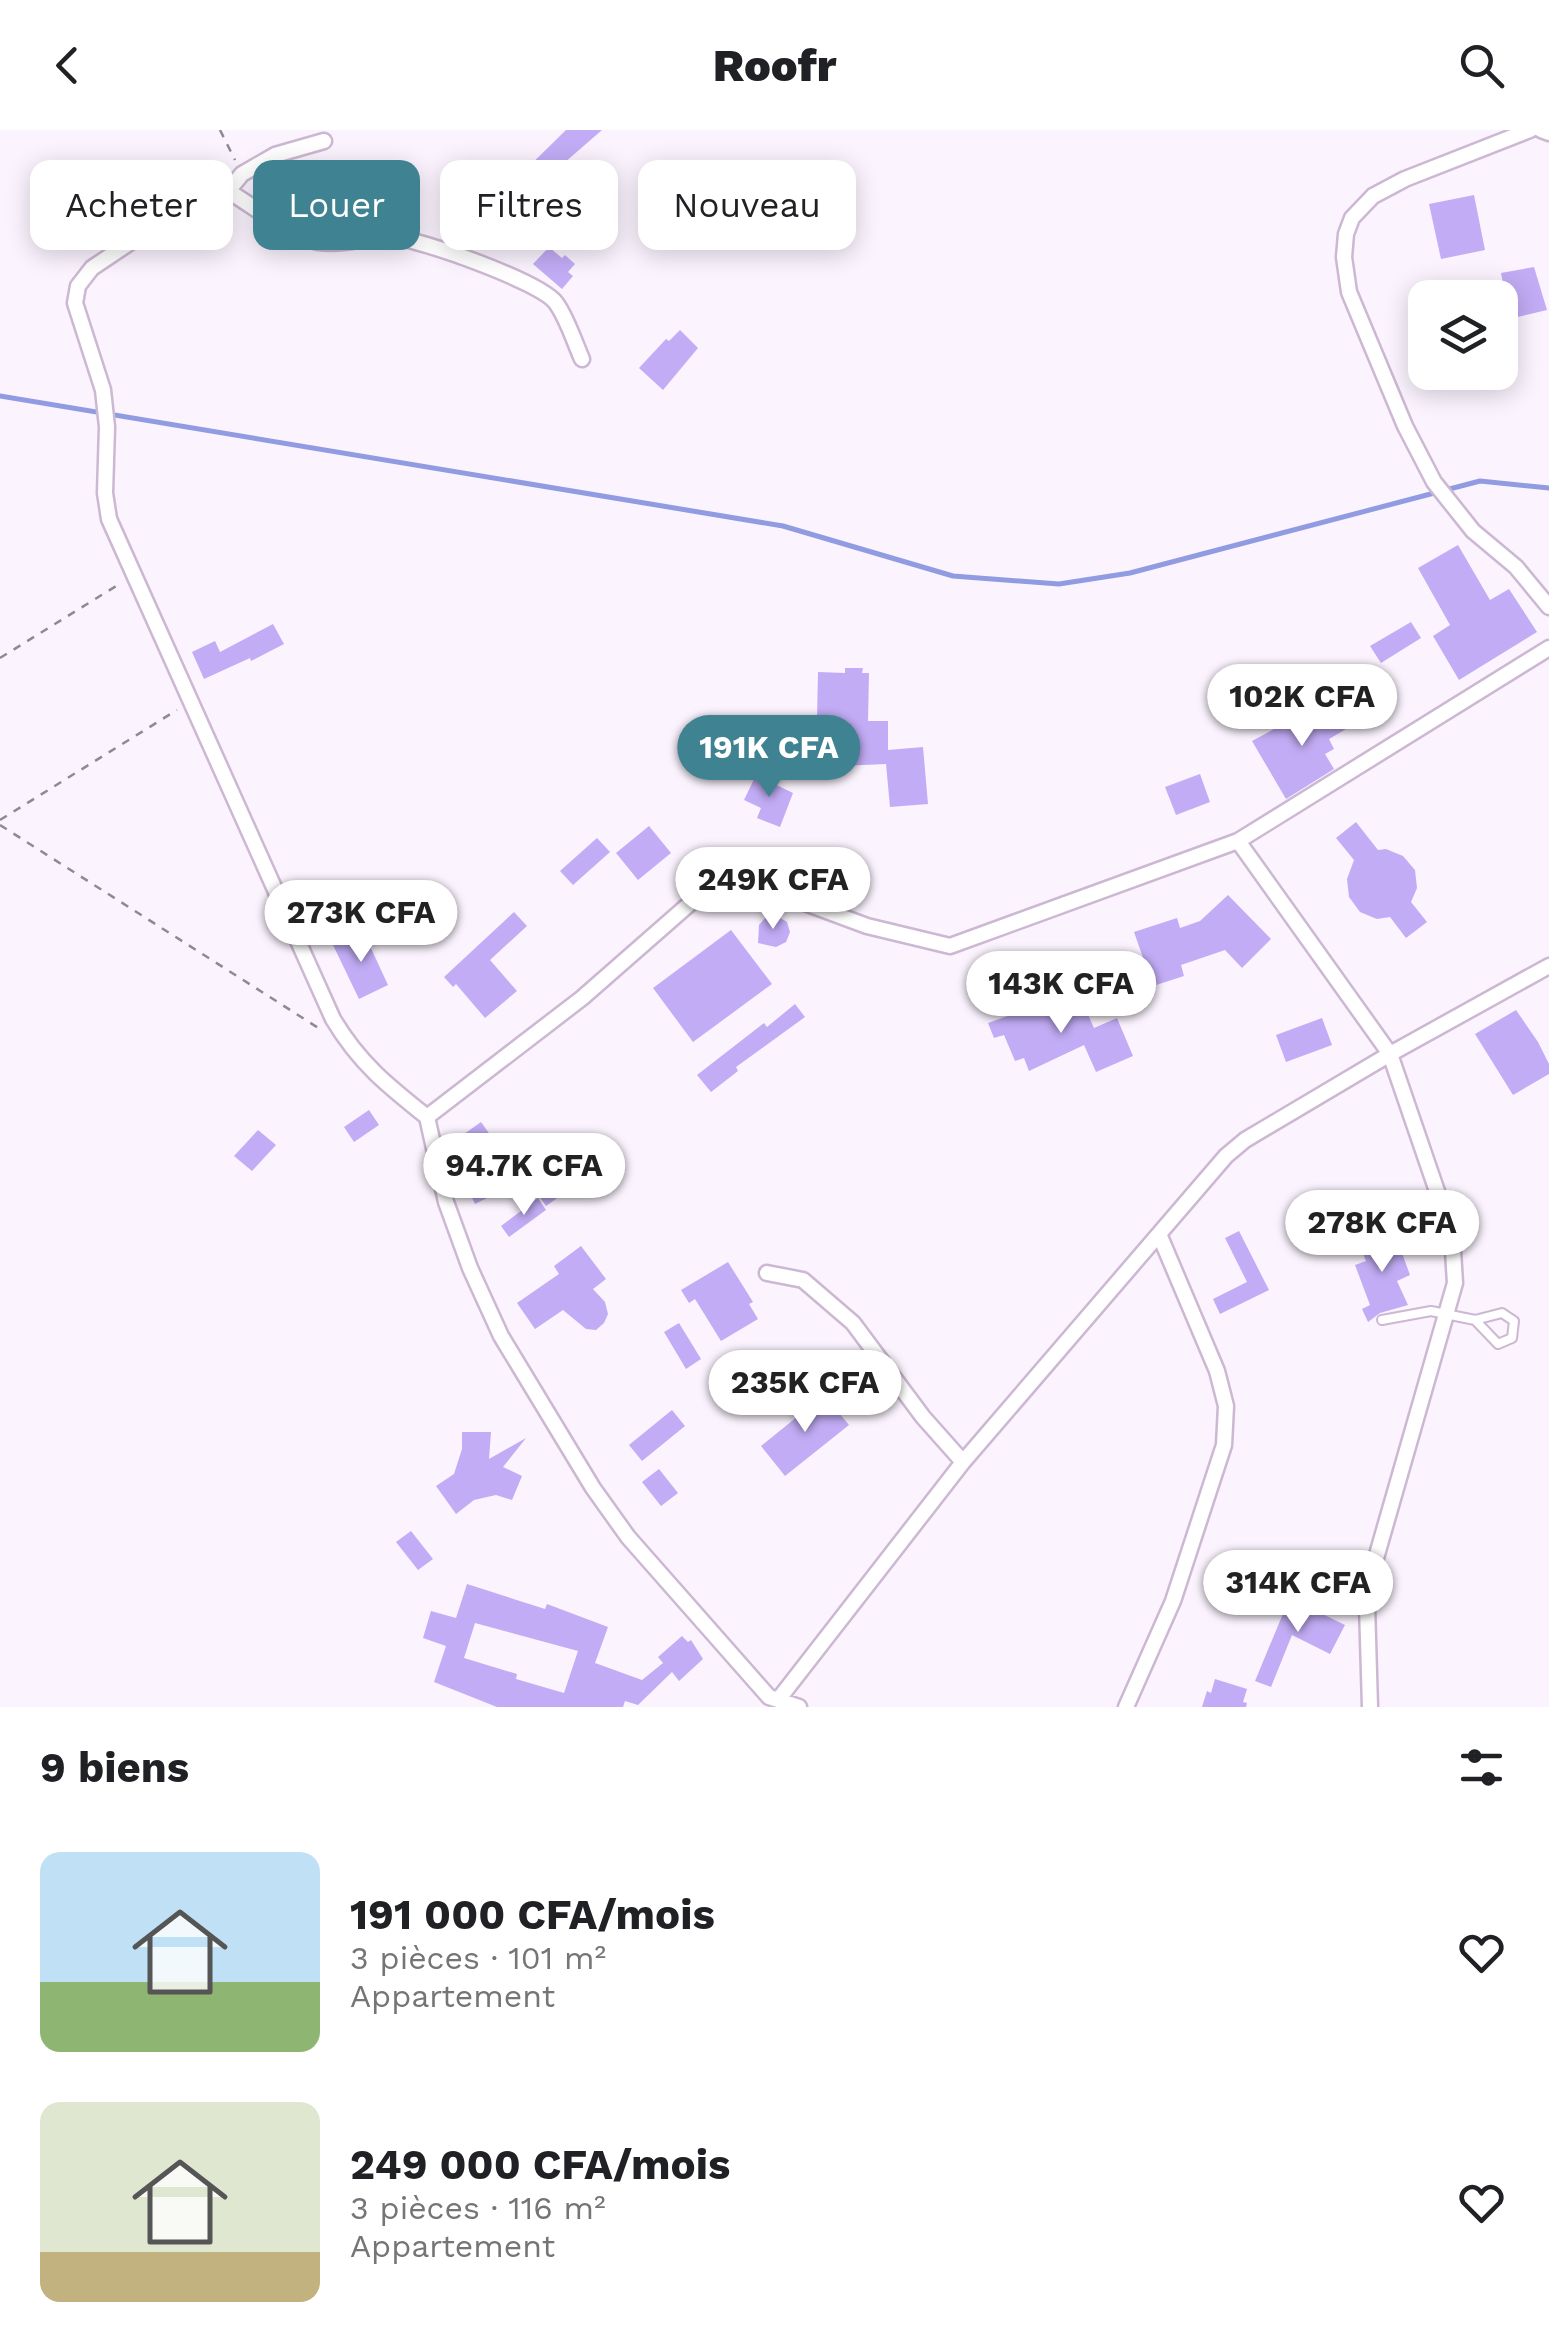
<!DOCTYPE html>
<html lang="fr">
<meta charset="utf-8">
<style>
:root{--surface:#fff;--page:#f2f2f2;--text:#202124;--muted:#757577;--accent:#3f8292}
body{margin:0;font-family:"Work Sans",sans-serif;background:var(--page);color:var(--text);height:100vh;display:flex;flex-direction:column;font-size:38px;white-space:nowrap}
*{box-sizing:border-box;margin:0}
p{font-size:32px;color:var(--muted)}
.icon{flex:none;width:55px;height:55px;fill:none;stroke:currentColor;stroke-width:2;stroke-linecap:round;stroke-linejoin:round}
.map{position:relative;height:1577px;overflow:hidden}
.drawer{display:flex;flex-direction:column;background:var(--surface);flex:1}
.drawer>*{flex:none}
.banner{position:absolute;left:30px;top:30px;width:1000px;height:90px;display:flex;gap:20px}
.tools{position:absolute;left:1408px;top:150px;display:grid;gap:20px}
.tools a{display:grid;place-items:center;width:110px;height:110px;border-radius:20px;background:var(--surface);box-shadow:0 5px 25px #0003;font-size:50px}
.price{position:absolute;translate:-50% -85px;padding:0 22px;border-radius:35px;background:#fff;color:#222;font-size:32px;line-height:65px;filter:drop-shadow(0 2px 5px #0008)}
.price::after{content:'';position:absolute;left:50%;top:60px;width:30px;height:22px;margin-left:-15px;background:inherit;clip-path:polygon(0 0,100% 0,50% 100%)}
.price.on{background:var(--accent);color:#fff}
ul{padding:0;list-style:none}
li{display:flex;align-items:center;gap:30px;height:250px;padding:0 40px}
li span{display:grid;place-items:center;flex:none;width:280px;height:200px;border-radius:20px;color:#555}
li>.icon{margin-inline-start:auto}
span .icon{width:120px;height:120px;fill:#fffc;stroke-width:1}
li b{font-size:42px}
h2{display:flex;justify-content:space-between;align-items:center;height:120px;padding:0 40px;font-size:42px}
.chip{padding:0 35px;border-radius:20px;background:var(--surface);box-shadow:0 5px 25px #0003;font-size:35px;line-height:90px}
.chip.on{background:var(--accent);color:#fff}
header{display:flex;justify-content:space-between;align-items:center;height:130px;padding:0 40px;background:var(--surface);font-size:45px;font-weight:800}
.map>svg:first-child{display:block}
</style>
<header><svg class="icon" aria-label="back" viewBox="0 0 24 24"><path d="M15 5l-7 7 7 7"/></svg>Roofr<svg class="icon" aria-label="search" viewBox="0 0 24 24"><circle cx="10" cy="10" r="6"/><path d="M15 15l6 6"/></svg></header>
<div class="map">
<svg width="1549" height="1577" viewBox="0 0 1549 1577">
<rect width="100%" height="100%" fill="#fbf3fe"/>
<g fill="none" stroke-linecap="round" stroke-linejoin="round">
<path stroke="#909be1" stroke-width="5" d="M0,266L783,396L953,446L1059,454L1130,443L1480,351L1549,358"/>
</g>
<path fill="#c2acf5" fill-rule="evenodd" d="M566,0H602L556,40L561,45L547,58L542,53L531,67L513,52Z
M1474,65L1485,120L1441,129L1429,74Z
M549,117L562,128L565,125L575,134L568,142L573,146L562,159L533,134Z
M1534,137L1547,180L1510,189L1501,143Z
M680,200L698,218L663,260L639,238L666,209L669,211Z
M1458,415L1490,470L1509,459L1537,502L1459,550L1433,506L1450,495L1418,438Z
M1411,492L1421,508L1381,533L1370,516Z
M273,494L284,514L251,531L250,528L204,549L192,522L215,511L220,522Z
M845,538H863L862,543H869L868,591H888V620L923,617L928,674L890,677L886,634L816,637L818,542L845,543Z
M1329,570L1334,579L1341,575L1353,595L1329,609L1334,619L1325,624L1334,639L1286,669L1252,611L1287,592L1293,602L1316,589L1311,580Z
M1200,644L1210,672L1176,685L1165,657Z
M756,645L793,663L780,697L757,688L761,678L744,670Z
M1356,692L1378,720L1386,719L1403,726L1415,740L1417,758L1411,772L1427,792L1406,808L1390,787L1377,789L1360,782L1349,767L1347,749L1354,730L1336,708Z
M649,696L671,723L638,750L616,723Z
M597,708L610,722L573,755L560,741Z
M1228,765L1271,809L1242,838L1225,820L1181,835L1184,846L1153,856L1134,802L1177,788L1180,798L1200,791Z
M514,782L527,796L490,830L517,861L485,888L456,854L453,857L444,847Z
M777,786L787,792L790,802L786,812L776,817L758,813L759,795L766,787Z
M731,800L772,854L693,912L653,858Z
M363,801L388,855L359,869L333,815Z
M1059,868L1066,887L1085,878L1094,898L1117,888L1133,926L1096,942L1084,915L1029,941L1024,928L1015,931L1004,905L994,908L988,893Z
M795,874L805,887L736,937L738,941L711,962L697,945L764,893L767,897Z
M1516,880L1538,912L1549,934V944L1513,965L1475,904Z
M1322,888L1332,915L1286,932L1276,905Z
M369,980L379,995L354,1012L344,997Z
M481,992L491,1006L467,1023L457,1009Z
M258,1000L276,1015L252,1041L234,1026Z
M468,1029L487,1068L475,1074L456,1034Z
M561,1046L570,1059L546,1076L537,1063Z
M538,1068L546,1080L509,1107L501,1096Z
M1239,1101L1269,1160L1220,1184L1213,1169L1247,1152L1225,1108Z
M1378,1103L1381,1110L1395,1104L1410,1145L1397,1151L1408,1175L1380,1183L1368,1192L1362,1179L1370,1175L1355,1135L1366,1131L1358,1112Z
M581,1116L606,1149L593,1159L605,1172L608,1184L604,1193L596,1200L586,1199L563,1180L535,1199L517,1173L559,1144L554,1136Z
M728,1132L753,1172L749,1174L758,1189L721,1211L695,1169L689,1173L681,1160Z
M679,1193L701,1229L686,1239L664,1202Z
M824,1265L849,1295L785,1346L761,1316Z
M672,1280L685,1296L642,1331L629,1315Z
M462,1302H491L489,1329L526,1308L503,1337L522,1346L512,1370L496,1365L474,1370L456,1384L436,1356L454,1344L462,1319Z
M659,1339L678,1363L661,1376L642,1352Z
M411,1401L433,1429L418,1440L396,1412Z
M467,1454L545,1479L547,1474L608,1497L595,1533L642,1550L663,1533L658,1527L682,1506L688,1512L691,1510L703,1529L679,1551L672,1542L638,1575L625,1571L623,1577H497L434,1552L446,1516L423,1508L431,1481L456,1488ZM475,1493L578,1521L564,1563L516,1549L517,1544L464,1528Z
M1292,1462L1307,1468L1304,1475L1345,1495L1330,1524L1292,1505L1271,1557L1255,1551Z
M1215,1549L1247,1559L1243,1572L1247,1573L1246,1577H1202L1207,1561L1211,1563Z"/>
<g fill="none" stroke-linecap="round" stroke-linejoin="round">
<g stroke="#ccb8d2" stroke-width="12">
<path id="service" d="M1382,1190L1431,1181L1475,1190L1502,1183L1514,1191L1512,1208L1498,1214L1475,1190"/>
</g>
<g stroke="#ccb8d2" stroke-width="19">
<path id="minor" d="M1530,0L1405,49L1373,66L1352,88L1346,104L1344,127L1349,162L1405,296L1434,352L1473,401L1516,437L1549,477
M1541,0L1549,3
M324,11L275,25L242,44L228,61L183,77L92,138L78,156L75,173L103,260L107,297L105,363L109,389L333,889C359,933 388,956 427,987
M228,61C253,76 280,98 307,109C333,119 365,106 392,107C420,109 541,152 556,173C567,188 574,211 582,229
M1238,711L1390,924L1452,1105L1455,1153L1370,1449L1367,1475L1370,1577
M767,1143L803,1150L853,1193L923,1287L963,1332
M778,1570L963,1332L1226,1026L1245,1010L1390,924L1549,836
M799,1577L769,1567L628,1407L593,1358L501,1206L470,1138L446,1072L427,987L582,868L703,762L735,756L762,757L867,796L950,816L1238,711L1549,518
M1126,1577L1173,1471L1224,1315L1226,1276L1217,1241L1159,1104"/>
</g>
<path stroke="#908993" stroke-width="2.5" stroke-dasharray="8 8" stroke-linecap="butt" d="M220,0L235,30
M0,528L121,453
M0,690L177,580
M0,695L320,899"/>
<use href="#service" stroke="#fff" stroke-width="8"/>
<use href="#minor" stroke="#fff" stroke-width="14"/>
</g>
</svg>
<div class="tools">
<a><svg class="icon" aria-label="layers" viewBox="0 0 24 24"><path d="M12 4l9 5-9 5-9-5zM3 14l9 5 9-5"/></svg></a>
</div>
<b class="price" style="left:1302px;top:619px">102K CFA</b>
<b class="price on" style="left:769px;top:670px">191K CFA</b>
<b class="price" style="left:773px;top:802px">249K CFA</b>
<b class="price" style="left:361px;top:835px">273K CFA</b>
<b class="price" style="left:1061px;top:906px">143K CFA</b>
<b class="price" style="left:524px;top:1088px">94.7K CFA</b>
<b class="price" style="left:1382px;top:1145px">278K CFA</b>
<b class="price" style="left:805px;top:1305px">235K CFA</b>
<b class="price" style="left:1298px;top:1505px">314K CFA</b>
<div class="banner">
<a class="chip">Acheter</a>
<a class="chip on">Louer</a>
<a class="chip">Filtres</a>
<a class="chip">Nouveau</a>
</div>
</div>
<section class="drawer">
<h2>9 biens<svg class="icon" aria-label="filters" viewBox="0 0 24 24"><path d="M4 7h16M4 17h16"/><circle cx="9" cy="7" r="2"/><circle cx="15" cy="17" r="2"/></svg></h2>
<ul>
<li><span style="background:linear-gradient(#bfe0f5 65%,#8fb573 0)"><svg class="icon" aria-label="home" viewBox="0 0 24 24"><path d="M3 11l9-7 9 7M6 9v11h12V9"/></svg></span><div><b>191 000 CFA/mois</b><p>3 pièces · 101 m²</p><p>Appartement</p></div><svg class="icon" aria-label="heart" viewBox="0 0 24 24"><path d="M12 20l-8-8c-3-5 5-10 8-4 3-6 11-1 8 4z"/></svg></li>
<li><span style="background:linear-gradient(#dfe7d0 75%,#c2b280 0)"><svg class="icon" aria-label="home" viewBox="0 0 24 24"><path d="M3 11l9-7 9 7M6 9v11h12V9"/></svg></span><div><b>249 000 CFA/mois</b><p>3 pièces · 116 m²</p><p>Appartement</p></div><svg class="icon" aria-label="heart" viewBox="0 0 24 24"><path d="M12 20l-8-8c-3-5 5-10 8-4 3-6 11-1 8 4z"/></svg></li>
</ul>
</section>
